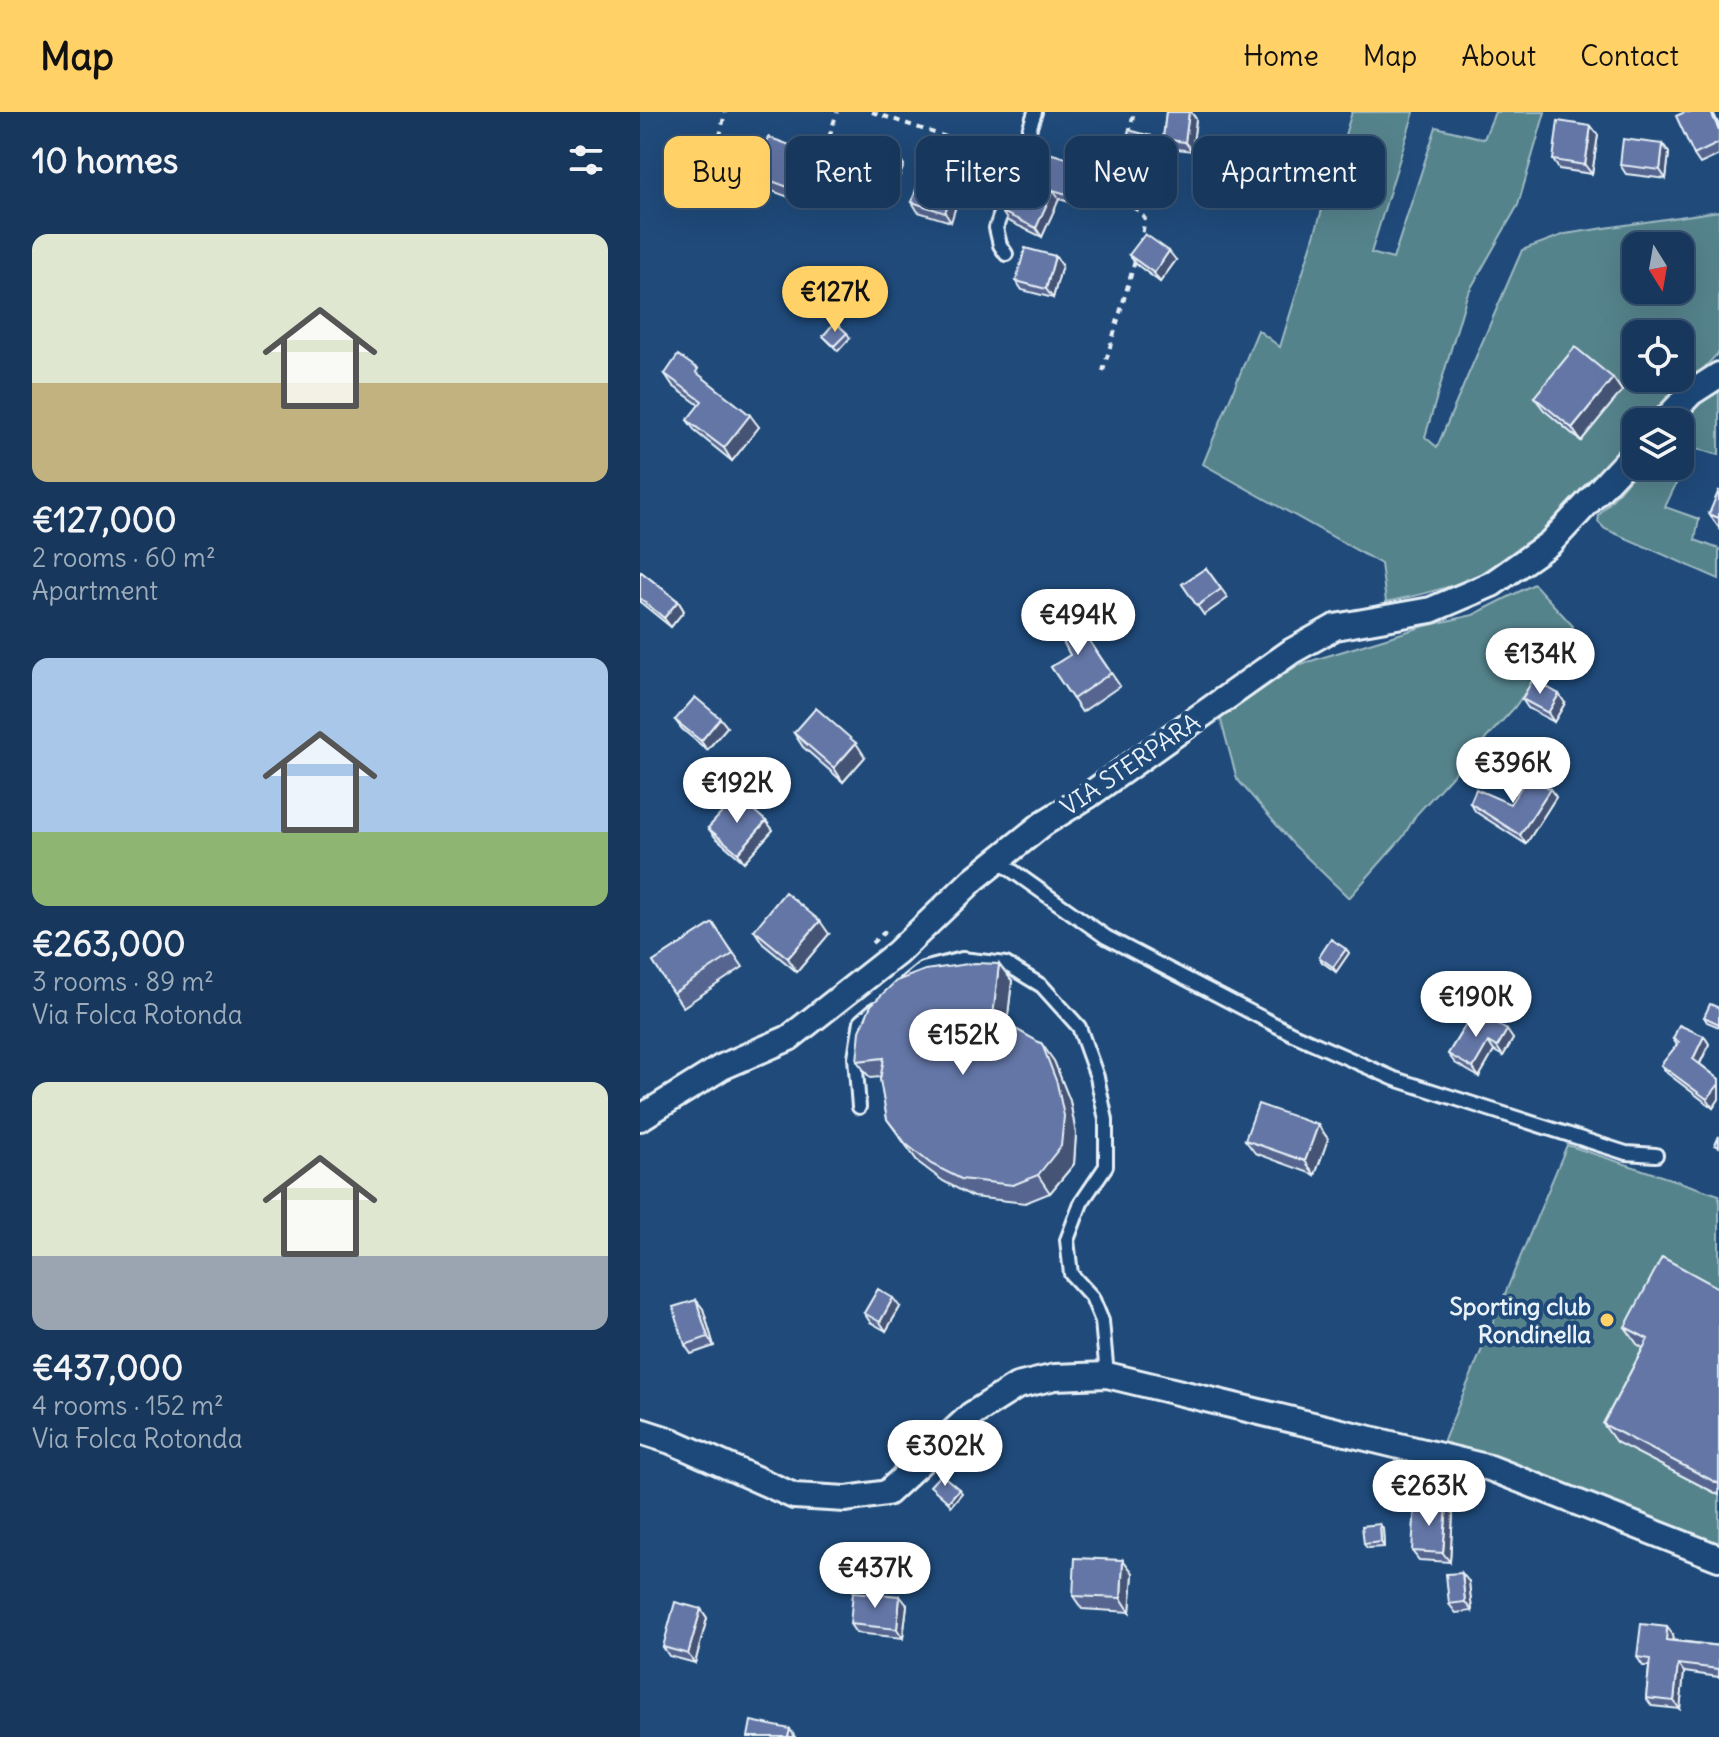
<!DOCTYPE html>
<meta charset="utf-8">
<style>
:root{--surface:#17385c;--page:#203f62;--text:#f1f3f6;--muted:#9eacbb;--line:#365272;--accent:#ffd166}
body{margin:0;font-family:Delius,sans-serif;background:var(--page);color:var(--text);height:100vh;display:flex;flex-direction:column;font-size:30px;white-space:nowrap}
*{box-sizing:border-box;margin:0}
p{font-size:26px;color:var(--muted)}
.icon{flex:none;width:44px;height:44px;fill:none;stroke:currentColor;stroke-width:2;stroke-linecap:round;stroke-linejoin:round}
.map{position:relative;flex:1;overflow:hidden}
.side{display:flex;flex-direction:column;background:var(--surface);width:640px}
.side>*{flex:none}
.hud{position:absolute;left:24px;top:24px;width:760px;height:72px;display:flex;gap:16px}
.needle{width:52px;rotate:169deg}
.tools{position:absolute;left:982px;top:120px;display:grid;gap:16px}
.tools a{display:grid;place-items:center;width:72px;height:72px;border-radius:16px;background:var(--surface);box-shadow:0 8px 32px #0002,0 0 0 2px var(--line);font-size:40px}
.price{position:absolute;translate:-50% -68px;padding:0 18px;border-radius:28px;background:#fff;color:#222;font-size:26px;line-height:52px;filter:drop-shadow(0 2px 4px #0008)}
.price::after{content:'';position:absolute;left:50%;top:48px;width:24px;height:18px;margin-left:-12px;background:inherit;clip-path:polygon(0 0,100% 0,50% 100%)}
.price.current{background:var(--accent);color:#111}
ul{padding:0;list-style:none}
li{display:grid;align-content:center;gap:16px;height:424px;padding:0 32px}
li span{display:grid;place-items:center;height:248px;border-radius:16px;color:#555}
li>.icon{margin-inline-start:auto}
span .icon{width:144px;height:144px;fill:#fffc;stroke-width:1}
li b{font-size:34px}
h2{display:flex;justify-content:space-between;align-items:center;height:96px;padding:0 32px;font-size:34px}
.pill{padding:0 28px;border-radius:16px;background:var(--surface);box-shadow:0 8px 32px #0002,0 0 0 2px var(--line);font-size:28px;line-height:72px}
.pill.current{background:var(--accent);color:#111}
header{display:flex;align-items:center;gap:48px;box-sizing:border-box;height:112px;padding:0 40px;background:var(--accent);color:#111}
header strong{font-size:38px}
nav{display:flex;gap:44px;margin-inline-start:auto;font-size:28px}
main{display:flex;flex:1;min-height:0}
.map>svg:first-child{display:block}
</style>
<header>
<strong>Map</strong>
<nav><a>Home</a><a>Map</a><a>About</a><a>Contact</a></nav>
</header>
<main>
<section class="side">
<h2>10 homes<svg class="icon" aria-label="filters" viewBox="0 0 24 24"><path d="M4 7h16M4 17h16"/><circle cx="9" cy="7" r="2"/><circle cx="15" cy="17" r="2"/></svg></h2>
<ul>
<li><span style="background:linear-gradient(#dfe7d0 60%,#c2b280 0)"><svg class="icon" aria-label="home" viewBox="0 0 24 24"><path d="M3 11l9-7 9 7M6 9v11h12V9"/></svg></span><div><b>€127,000</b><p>2 rooms · 60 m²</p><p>Apartment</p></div></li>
<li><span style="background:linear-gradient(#a9c7e8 70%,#8fb573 0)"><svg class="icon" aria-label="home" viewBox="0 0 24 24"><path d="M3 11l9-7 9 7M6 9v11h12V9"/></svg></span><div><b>€263,000</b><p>3 rooms · 89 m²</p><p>Via Folca Rotonda</p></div></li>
<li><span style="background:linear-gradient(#dfe7d0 70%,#9aa5b1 0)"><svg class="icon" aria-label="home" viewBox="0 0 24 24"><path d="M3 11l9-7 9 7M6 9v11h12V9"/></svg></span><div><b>€437,000</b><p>4 rooms · 152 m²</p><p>Via Folca Rotonda</p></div></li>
</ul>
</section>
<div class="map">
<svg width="1079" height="1625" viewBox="0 0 1079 1625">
<rect width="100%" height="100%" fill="#1f4a7a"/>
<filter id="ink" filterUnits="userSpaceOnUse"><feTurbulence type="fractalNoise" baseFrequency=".0125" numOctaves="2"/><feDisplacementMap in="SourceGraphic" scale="16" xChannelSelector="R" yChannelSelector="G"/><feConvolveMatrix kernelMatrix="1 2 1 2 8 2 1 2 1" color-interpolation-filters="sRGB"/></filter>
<g filter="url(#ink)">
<path fill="#55838c" stroke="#9ebac2" stroke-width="2" fill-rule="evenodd" d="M712,0H774L731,141L753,147L796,15L844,27L855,0H905L878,93L827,183L785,325L797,335L882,138L925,122L1079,99V240L1013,310H996V328C950,373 904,426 847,458C817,475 780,483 746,490L741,452L563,352L618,218L640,235ZM996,134H1040V178H996ZM996,222H1040V266H996Z
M1079,277V343L1053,336L1025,395L1059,407L1055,428L1079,437V467L965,417L958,410L959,403L1001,354H1040V310L1058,289Z
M894,472L933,514L874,596L776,703L763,725L709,786L653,732L597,667L580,605L658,553L785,514L833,503Z
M927,1033L1079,1083V1435L802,1333Z"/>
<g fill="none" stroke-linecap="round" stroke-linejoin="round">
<g stroke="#e8f1f8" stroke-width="18">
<path id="lane" d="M366,142L360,133L356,116L395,0
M357,748L466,825L653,922L755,967L986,1041L1016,1043
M267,870L283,857L322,847L366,852L402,874L439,915L457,965L466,1008V1054L441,1091L427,1128L431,1162L452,1185L462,1209L467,1263
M219,995L215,945L221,909L235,897"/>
</g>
<g stroke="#e8f1f8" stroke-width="30">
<path id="street" d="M1023,310L1051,281L1079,263
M0,1006L82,955L149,926L257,841L334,767L404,711L449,683L652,539L695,515L791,498L852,472L910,431L996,339
M0,1319L31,1329L154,1384L206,1387L247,1381L331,1303L377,1274L415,1265L467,1263L850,1356L1079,1446"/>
</g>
<path stroke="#e8f1f8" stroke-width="4" stroke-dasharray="6 6" stroke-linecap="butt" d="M232,0L315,28
M489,21L494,0
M149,33L178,37L187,32L197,0
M483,45L476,74L479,87L499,99L505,107L501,129
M75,48L85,0
M463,259L495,149
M232,831L247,818"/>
<use href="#lane" stroke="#1f4a7a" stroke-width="12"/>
<use href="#street" stroke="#1f4a7a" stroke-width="24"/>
</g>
<path fill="#55658f" stroke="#e8f1f8" stroke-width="2" d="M526,0H551L556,7L552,39L529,36L523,27Z
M1079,13V43L1060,52L1054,43Z
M951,14L958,23L952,62L919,57L913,48Z
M511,24L518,33L510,62L488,56L482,47Z
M1023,32L1029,41L1026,67L986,62L980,53Z
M257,44L264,53L252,83L208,66L202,57Z
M442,50L448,59L440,93L419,87L402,125L368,109L362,100L392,73Z
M179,53L165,91L124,76L115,63Z
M322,74L311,110L278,100L272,90Z
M489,143L536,148L520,170L496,152Z
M422,153L413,186L382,178L376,169Z
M207,221L210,226L198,239L183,224Z
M25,262L65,268L119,315L92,349L56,320L47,308L59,293L33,274Z
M973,266L982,279L941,329L904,298L894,285Z
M1069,402L1079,406V416Z
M566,456L588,486L564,503L542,472Z
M0,459L38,489L44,499L31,515L0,490Z
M435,496L443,509L452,526L449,528L480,574L442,600L411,555L430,543Z
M882,587L925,591L914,610L888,596Z
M80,606L87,615L67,638L42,617L35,608Z
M154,621L225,645L203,670L163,635Z
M910,677L916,685L886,732L836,700L830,691L870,692Z
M126,709L133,718L104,750L75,725L68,716Z
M73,811L103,855L43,895L13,850Z
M114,818L189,822L157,860L123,832Z
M706,837L709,841L696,860L682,850L679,845Z
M372,869L367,911L414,949L430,989L436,1022L434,1052L410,1081L385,1091L333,1085L303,1069L278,1050L247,1007L240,965L230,966L217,949Z
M1079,896V915L1067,910L1064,905Z
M834,899L873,927L863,944L854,939L839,965L815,951L808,942Z
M1064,924L1069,932L1060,952L1079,967V987L1073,996L1027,961L1021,953L1037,933L1033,927Z
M678,1013L688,1027L675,1063L615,1041L605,1028Z
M1079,1176V1383L976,1330L963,1312L1003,1236L997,1232L985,1215Z
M56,1188L63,1197L74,1234L51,1242L45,1233Z
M260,1195L246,1219L230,1210L224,1201Z
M813,1402L810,1450L779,1448L772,1439Z
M740,1412L743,1417L744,1435L727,1436L724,1432Z
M483,1448L493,1461L490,1500L442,1497L433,1484Z
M829,1470L832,1499L816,1501L809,1492Z
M267,1493L263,1526L216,1521L210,1512Z
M61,1497L67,1506L55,1551L29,1544L23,1535Z
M1033,1523L1032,1528L1079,1534V1565L1044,1560L1040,1597L1012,1594L1006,1586L1009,1554H1003L997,1545Z"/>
<path fill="#455374" stroke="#e8f1f8" stroke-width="2" d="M549,0H551L556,7L552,39L545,30Z
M1071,0H1073L1079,13V18Z
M951,14L958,23L952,62L945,53Z
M511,24L518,33L510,62L504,53Z
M1023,32L1029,41L1026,67L1020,58Z
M169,40L179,53L165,91L156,78Z
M257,44L264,53L252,83L245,74Z
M442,50L448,59L440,93L433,84Z
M316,65L322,74L311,110L305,101Z
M413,78L419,87L402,125L396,116Z
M529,139L536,148L520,170L514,161Z
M415,144L422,153L413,186L406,177Z
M973,266L982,279L941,329L932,316Z
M110,303L119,315L92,349L84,336Z
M38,489L44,499L31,515L24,506Z
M435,496L443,509L452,526L443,513Z
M919,582L925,591L914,610L908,601Z
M80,606L87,615L67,638L61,629Z
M216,631L225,645L203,670L194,656Z
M910,677L916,685L886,732L880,723Z
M126,709L133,718L104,750L98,741Z
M180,809L189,822L157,860L148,846Z
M706,837L709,841L696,860L693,855Z
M359,852L372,869L366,921L353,904Z
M867,918L873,927L863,944L857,935Z
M1064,924L1069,932L1058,955L1053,947Z
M848,930L854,939L839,965L833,956Z
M402,932L414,949L430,989L436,1022L434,1052L410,1081L398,1063Z
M1079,972V987L1073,996L1067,987Z
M678,1013L688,1027L675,1063L665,1049Z
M253,1186L260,1195L246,1219L240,1210Z
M56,1188L63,1197L74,1234L68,1225Z
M319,1377L322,1381L311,1394L308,1390Z
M807,1393L813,1402L810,1450L803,1441Z
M740,1412L743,1417L744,1435L741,1430Z
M483,1448L493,1461L490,1500L481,1486Z
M822,1461L829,1470L832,1499L825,1490Z
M260,1484L267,1493L263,1526L257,1517Z
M61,1497L67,1506L55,1551L48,1542Z
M1027,1515L1033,1523L1031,1536L1026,1528Z
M1038,1552L1044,1560L1040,1597L1034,1589Z
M150,1617L155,1625H148Z"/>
<path fill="#6376a6" stroke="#e8f1f8" stroke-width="2" d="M526,0H549L545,30L523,27Z
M1045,0H1071L1079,18V31L1054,43L1036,4Z
M918,9L951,14L945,53L913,48Z
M489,18L511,24L504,53L482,47Z
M128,25L169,40L156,78L115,63Z
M214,27L257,44L245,74L202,57Z
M983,27L1023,32L1020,58L980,53Z
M401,39L442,50L433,84L413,78L396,116L362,100L374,65L392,73Z
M283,55L316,65L305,101L272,90Z
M505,122L529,139L514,161L489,143Z
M385,136L415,144L406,177L376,169Z
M195,210L207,221L194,234L183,224Z
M935,235L973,266L932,316L894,285Z
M38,243L58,257L56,260L110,303L84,336L47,308L62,289L25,262Z
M1079,378V406L1069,402Z
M566,456L581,477L557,494L542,472Z
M0,459L38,489L24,506L0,486Z
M435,496L443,513L440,515L471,561L433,587L411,555L430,543L412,508Z
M893,567L919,582L908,601L882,587Z
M55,585L80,606L61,629L35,608Z
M176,596L216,631L194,656L154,621Z
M889,663L910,677L880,723L830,691L836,677L870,692Z
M97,684L126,709L98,741L68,716Z
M145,780L180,809L148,846L114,818Z
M73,811L93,842L33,881L13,850Z
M691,827L706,837L693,855L679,845Z
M335,851L359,852L353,904L402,932L417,971L424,1004L421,1034L398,1063L373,1073L321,1067L291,1052L266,1032L247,1007L240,968L244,946L217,949L220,919L231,893L256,869L285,858Z
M1070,892L1079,896V912L1064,905Z
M834,899L867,918L857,935L848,930L833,956L808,942Z
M1039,913L1064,924L1053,947L1079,967V972L1067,987L1021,953L1039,930L1033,927Z
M618,992L678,1013L665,1049L605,1028Z
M1079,1024V1035L1075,1033Z
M1022,1145L1079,1176V1372L963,1312L1008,1227L985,1215Z
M238,1177L253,1186L240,1210L224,1201Z
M56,1188L68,1225L45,1233L33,1195Z
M301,1362L319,1377L308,1390L290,1374Z
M775,1391L807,1393L803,1441L772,1439Z
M740,1412L741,1430L724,1432L722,1414Z
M435,1446L483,1448L481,1486L433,1484Z
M822,1461L825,1490L809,1492L806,1462Z
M213,1480L260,1484L257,1517L210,1512Z
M35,1490L61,1497L48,1542L23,1535Z
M1001,1512L1027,1515L1026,1528L1079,1534V1557L1038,1552L1034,1589L1006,1586L1010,1547L997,1545Z
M111,1609L150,1617L148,1625H108Z"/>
</g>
<circle fill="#ffd166" stroke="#1f4a7a" stroke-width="3" cx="967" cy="1208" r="8"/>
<g text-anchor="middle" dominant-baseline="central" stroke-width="8" stroke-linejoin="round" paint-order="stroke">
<g font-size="24" fill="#e8f1f8" stroke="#1f4a7a">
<text transform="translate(490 652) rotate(-34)">VIA STERPARA</text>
</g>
<g font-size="24" font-weight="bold" fill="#e8f1f8" stroke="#1f4a7a" text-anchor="end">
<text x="951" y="1194">Sporting club<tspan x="951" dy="28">Rondinella</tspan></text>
</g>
</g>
</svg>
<div class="tools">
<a><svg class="needle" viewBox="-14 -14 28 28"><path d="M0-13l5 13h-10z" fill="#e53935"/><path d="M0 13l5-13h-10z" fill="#9eacbb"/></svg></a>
<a><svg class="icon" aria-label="locate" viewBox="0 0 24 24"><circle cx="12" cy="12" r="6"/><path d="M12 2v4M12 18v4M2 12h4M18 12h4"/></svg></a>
<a><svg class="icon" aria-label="layers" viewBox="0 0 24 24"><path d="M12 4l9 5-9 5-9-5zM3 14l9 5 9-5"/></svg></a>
</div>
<b class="price current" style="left:195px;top:222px">€127K</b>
<b class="price" style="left:438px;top:545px">€494K</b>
<b class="price" style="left:900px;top:584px">€134K</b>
<b class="price" style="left:873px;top:693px">€396K</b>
<b class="price" style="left:97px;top:713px">€192K</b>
<b class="price" style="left:836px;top:927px">€190K</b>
<b class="price" style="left:323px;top:965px">€152K</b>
<b class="price" style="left:305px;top:1376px">€302K</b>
<b class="price" style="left:789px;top:1416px">€263K</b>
<b class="price" style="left:235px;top:1498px">€437K</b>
<div class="hud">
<a class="pill current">Buy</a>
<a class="pill">Rent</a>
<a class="pill">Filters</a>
<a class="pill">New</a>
<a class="pill">Apartment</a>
</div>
</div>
</main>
